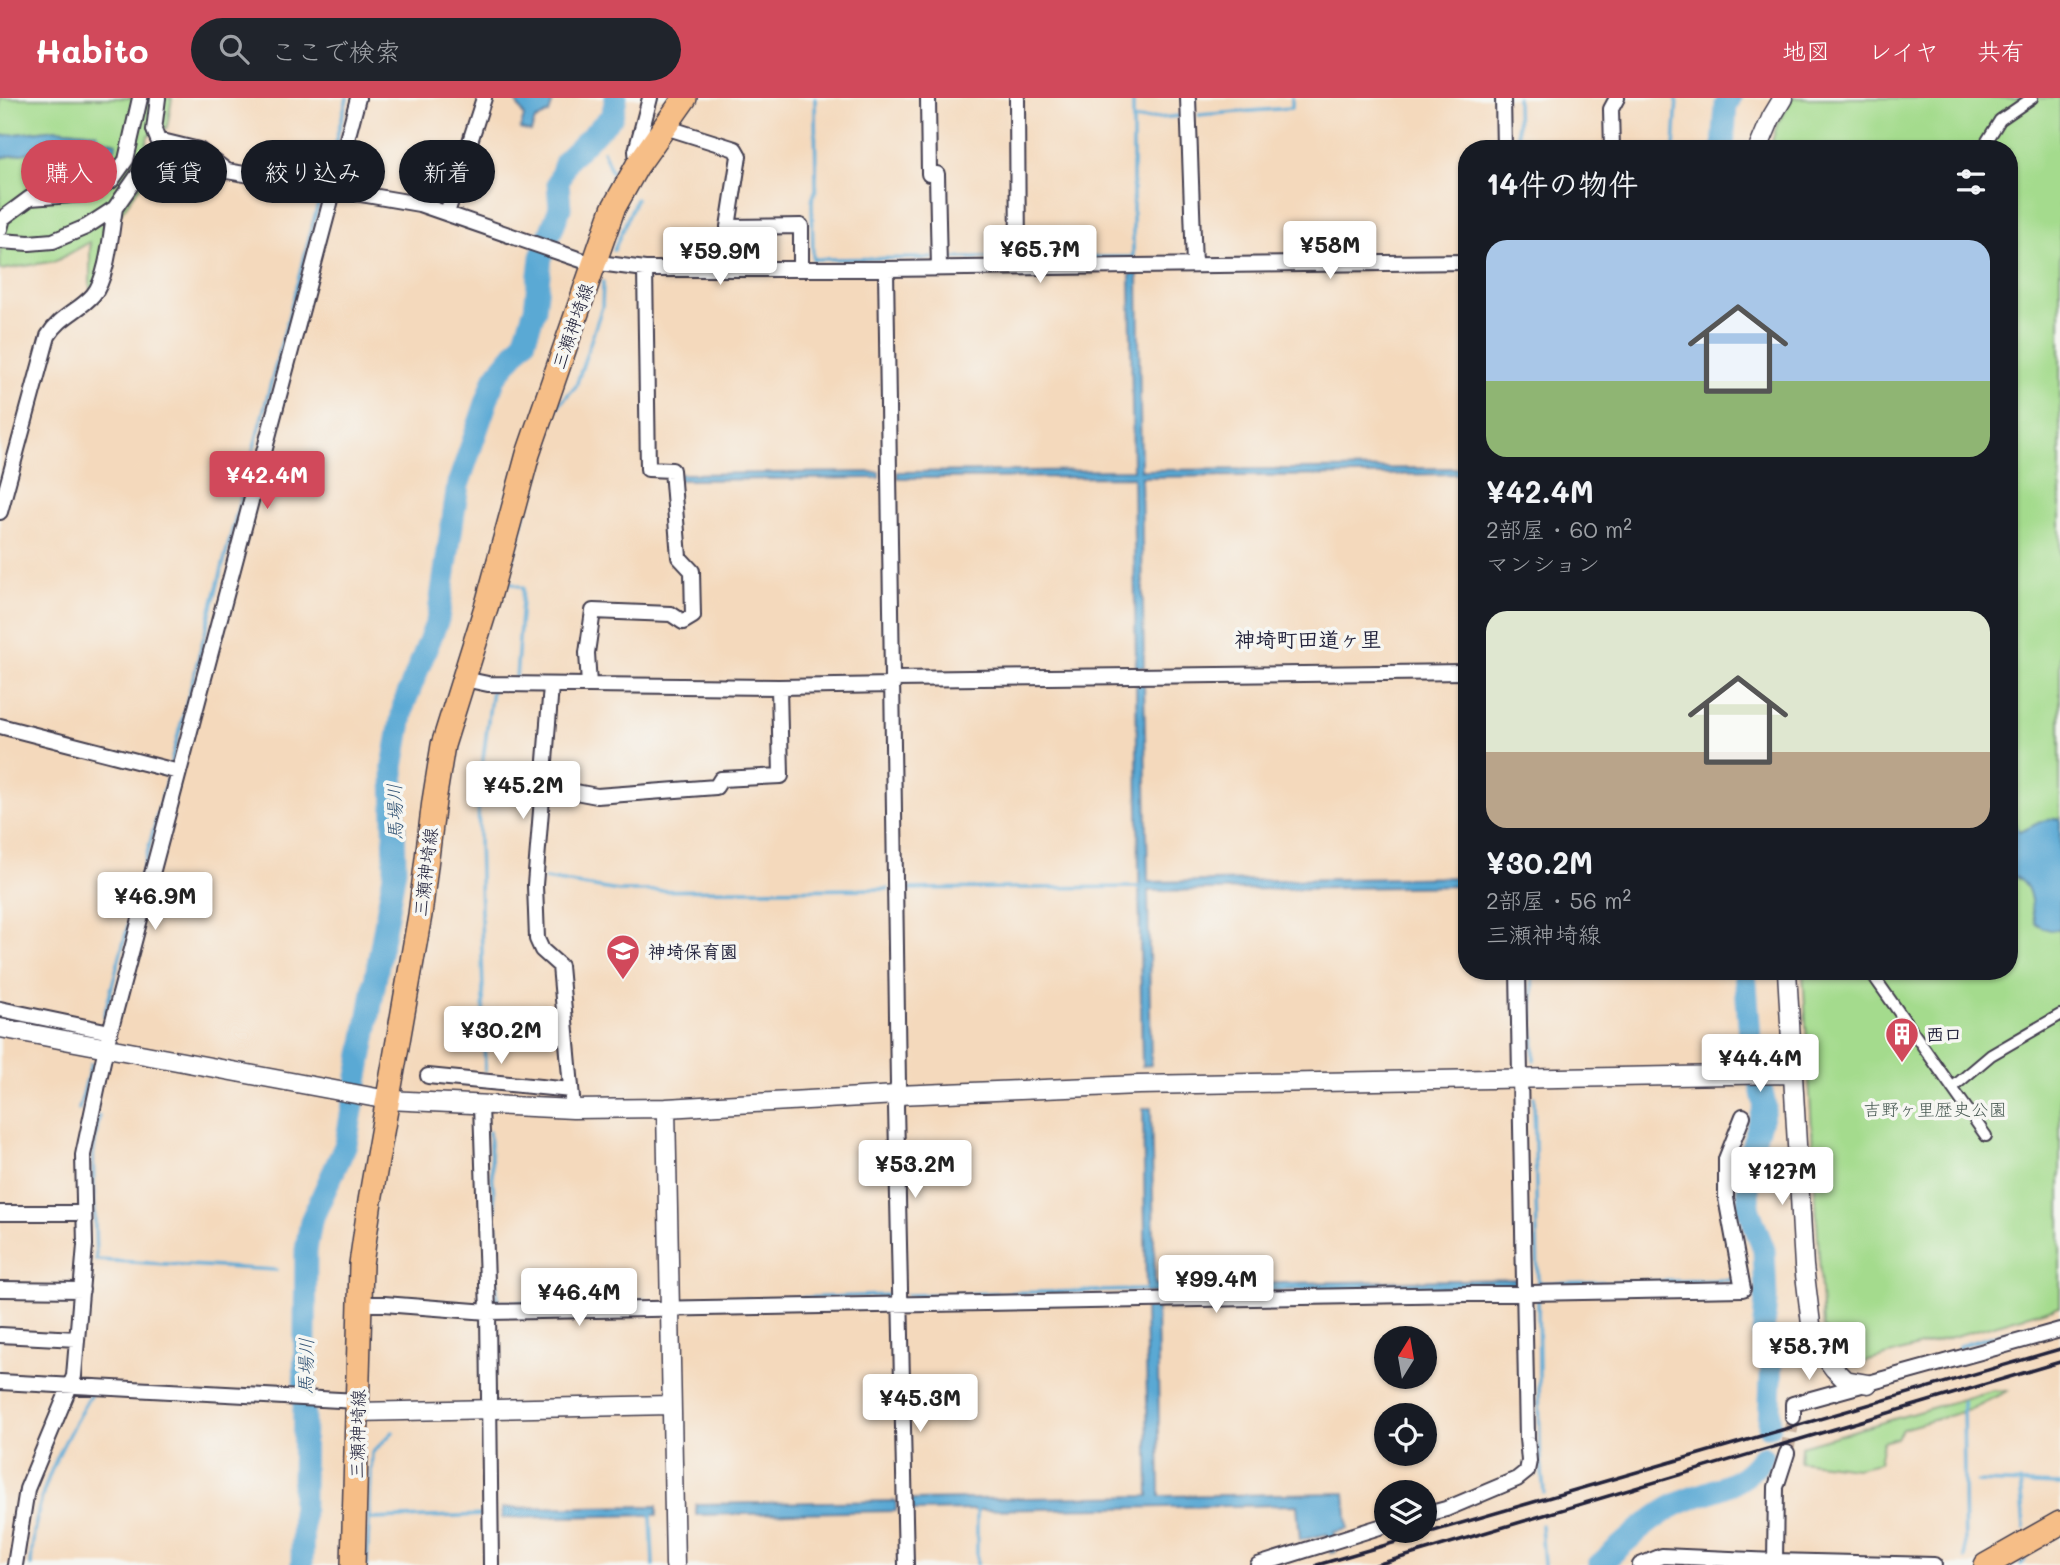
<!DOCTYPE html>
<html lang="ja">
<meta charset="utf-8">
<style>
:root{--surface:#171b24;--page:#20242c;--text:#f1f3f6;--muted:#9ea1a6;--accent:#d1495b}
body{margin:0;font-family:Mali,"Klee One",sans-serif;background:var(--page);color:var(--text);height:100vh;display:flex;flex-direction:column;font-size:26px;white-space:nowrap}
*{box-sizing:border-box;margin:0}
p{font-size:23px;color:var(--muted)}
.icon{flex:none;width:38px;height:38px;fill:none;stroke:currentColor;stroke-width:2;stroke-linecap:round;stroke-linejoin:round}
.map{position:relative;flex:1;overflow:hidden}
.panel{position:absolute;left:1458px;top:42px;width:560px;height:840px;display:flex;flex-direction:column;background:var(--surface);border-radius:28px;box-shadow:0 2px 5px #0004}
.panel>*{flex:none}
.guide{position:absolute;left:21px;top:42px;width:665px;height:63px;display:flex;gap:14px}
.needle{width:46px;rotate:11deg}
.controls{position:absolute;left:1374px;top:1228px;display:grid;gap:14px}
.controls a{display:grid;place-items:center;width:63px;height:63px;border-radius:50%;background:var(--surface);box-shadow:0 2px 5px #0004;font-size:35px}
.price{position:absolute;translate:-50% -60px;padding:0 16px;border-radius:7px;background:#fff;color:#222;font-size:23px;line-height:46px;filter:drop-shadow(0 2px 4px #0008)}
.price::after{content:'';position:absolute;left:50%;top:42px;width:21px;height:16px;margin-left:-10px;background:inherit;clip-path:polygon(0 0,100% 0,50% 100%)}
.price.current{background:var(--accent);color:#fff}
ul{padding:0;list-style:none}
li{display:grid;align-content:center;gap:14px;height:371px;padding:0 28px}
li span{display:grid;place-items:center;height:217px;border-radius:21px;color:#555}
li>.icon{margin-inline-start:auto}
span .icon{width:126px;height:126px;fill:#fffc;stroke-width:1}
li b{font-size:30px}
h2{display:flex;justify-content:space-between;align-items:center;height:84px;padding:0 28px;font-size:30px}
.chip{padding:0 24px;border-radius:32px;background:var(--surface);box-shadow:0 2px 5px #0004;font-size:24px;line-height:63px}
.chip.current{background:var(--accent);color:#fff}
header{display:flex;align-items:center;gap:42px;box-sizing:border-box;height:98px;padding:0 35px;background:var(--accent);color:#fff}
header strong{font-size:33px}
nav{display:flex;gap:38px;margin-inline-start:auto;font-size:24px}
.search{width:490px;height:63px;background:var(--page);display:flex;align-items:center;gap:18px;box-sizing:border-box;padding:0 24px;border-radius:38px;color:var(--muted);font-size:26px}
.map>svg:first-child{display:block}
</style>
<header>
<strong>Habito</strong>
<div class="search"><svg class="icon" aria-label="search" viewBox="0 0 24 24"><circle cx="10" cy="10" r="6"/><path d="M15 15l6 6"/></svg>ここで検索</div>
<nav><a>地図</a><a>レイヤ</a><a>共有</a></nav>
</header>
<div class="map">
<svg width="2060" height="1467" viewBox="0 0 2060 1467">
<rect width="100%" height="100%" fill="#f6f6f2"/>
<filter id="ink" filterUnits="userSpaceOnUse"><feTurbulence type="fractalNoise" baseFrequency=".0143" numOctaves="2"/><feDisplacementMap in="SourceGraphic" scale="14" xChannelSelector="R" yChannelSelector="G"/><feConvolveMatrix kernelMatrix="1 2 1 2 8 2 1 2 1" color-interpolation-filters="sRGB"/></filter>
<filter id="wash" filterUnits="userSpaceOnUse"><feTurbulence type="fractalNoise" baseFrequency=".00686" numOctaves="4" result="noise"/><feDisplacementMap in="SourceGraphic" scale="28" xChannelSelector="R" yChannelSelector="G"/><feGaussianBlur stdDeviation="1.57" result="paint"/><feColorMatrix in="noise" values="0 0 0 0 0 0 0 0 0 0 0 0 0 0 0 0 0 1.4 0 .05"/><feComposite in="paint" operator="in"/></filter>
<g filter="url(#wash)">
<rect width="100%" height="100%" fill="#f4d9bc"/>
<path fill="#a4db8d" stroke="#637e64" stroke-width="2" d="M0,0H172L167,30L148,38L142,66L150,75L118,119L102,192L90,191V144L56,163L0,172V60L57,49L93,53L97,49L116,45L99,40L97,35L56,31L0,38Z
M1793,0H2060V1208L1851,1268L1823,1229L1803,873H2009V51H1770L1777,26Z
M1993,1292L2007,1293L1969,1312L1902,1331L1897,1340L1883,1344L1879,1365L1856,1370L1800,1363L1801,1348Z"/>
<path fill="#5aa9d4" stroke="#3e6688" stroke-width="2" d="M518,0H554L549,15L535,22L531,34L520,31L524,18L516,4Z
M56,31L97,35L99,40L116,45L115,51L98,49L93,53L57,49L0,60V38Z
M1130,176H1138L1141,372L1466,370V376L1141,379L1144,569H1136L1133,379L898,380L897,374L1133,372Z
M879,374V380L679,382V376Z
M1136,586H1144L1148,784L1466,779V788L1148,793L1151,967L1142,968Z
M2009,705L2012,721L2020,734C2033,729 2046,717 2060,722V831C2051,835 2043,829 2035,825C2028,803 2037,787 2009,776V750L2011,741Z
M1143,1010H1151L1155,1187L1516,1181V1188L1146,1195Z
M1145,1209H1157L1160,1398L1345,1395L1348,1431L1334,1434L1336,1454L1330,1455L1327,1436L1300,1442L1297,1407L913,1413L912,1402L1149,1398Z
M896,1403V1413L696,1417V1406Z
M657,1408V1417L502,1420V1410Z"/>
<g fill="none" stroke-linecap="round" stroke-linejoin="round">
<path stroke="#5aa9d4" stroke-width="3.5" d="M815,0L816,91L812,102L813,161L932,160
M1517,0L1518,51
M1199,17L1292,10V0
M1134,22L1181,18
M596,34L600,44
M1674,51L1677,0
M603,53L612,75
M326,80L347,0
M614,152L636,101
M947,160H1011
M1026,160L1133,159V0
M554,312L576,288L602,209L603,184
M516,580L523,490L506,483L551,323
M171,664L320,99
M545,781L619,793L888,791
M905,791L1139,789
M1532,873L1534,962
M104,918L167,681
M485,973L478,701L492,591
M1534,999L1538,1189
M79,1011L91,966
M99,1018L93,1057L96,1162L276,1172
M489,1034L495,1113
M496,1125L497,1205L534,1204
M1538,1185L1730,1182
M907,1197L1146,1192
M1538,1197L1540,1351L1544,1395
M761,1201L892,1197
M688,1202L750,1201
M546,1204L645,1202
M1960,1257L1959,1248L2060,1219
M1963,1303L1965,1460
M1977,1384L2060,1387
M2020,1384L2024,1430
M977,1412V1467
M651,1417L653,1467
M371,1421L486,1417
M1541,1427L1544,1467
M2021,1466L2025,1462
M31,1467C34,1397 57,1355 91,1296
M367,1467L372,1355L393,1334"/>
<path stroke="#5aa9d4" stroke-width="23" d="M1723,51L1726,7L1730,0
M1745,873L1750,939L1765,1008L1749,1059L1748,1110L1764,1152L1766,1202L1763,1236L1772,1260L1769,1328
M302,1467L306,1152L311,1123L346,1046L395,771L393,669L404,606L438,521L458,387L495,279L524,244L535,211L541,159L560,110L558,85L566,63L612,18L616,0
M1599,1467C1622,1447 1646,1424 1672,1409C1705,1390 1739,1394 1762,1359"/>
</g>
</g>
<g filter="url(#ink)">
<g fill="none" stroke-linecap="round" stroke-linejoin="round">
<path stroke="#cab4a2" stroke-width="14" stroke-dasharray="14 7" stroke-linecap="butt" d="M1787,1355L1793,1319"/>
<g stroke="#423d4e" stroke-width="14">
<path id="pedestrian" d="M1982,51L2000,22L2032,0
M1870,873L1986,1038
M1952,990L1991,957L2060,917"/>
</g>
<g stroke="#423d4e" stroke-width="18">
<path id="minor" d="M158,0L154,32L158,42L199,52L227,73
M928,0L929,76H937L939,170
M1017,0L1018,169
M1188,0L1194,167
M1503,0L1504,51
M665,29L735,51L739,58L728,129L801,128V171
M1612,51L1611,11L1617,0
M637,63L636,53L650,0
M447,115L484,0
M0,131L3,120L30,100L86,96L111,83L126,62L140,0
M0,143L29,145L53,143L86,129L115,110L145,67H157L201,76L227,73L419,106L584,163L645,171H886L1466,164
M886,171L898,986L896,1008L906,1467
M0,414L48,238C60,218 79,213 93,197C108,180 111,133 115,110
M464,581L488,586L589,587L587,555L593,513L671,516L683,524L693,518L692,473L679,459L672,372L648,371L645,171
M893,581L1466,574
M589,587L779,589L893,587
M551,588L535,787L537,841L542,852L560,868L573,1011
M0,628L179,674
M543,688L597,698L716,689L721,681L781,678L779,589
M0,911L110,934
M428,978L571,992
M0,1115H84
M0,1191L82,1192
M359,1206H384L488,1214L481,1007
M0,1237L77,1241
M0,1284L358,1303
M1793,1319V1306L2060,1232
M1424,1417L1446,1411L1517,1381L1527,1373L1529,1363L1527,1340L1518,873
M1775,1463L1776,1389L1787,1355
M15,1467L27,1391L74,1278L85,1147L83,1057L106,949L358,0
M491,1467L488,1214L1743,1191L1726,1100V1061L1743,1018
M1258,1467L1386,1427
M1640,1467L1662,1458L1775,1463L1934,1467"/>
</g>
<g stroke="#423d4e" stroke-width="21">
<path id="tertiary" d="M1758,51L1771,20L1783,0
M1787,873L1804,1168L1813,1243L1834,1271L1845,1282L1868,1286
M0,930L388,1002L573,1011L666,1010L897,997L1138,987L1793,976
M666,1010L675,1467
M358,1314L670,1307"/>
</g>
<g stroke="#423d4e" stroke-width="26">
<path id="primary" d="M353,1467L361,1166L370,1103L420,817L434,703L443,647L488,503L528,356L613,111L637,68L685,0"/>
</g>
<g stroke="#423d4e" stroke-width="26">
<path id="trunk" d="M1986,1467L2060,1425"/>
</g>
<use href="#pedestrian" stroke="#fff" stroke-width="10"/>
<use href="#minor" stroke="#fff" stroke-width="14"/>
<use href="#tertiary" stroke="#fff" stroke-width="18"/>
<use href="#primary" stroke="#f6be87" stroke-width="23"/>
<use href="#trunk" stroke="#f6be87" stroke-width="23"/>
<path stroke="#22223b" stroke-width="3.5" d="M1317,1467L2060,1251
M1376,1467L2060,1264"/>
</g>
</g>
<defs>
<g id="school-pin" transform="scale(1.75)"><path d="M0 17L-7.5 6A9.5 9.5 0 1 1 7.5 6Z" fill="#d1495b" stroke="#f6f6f2"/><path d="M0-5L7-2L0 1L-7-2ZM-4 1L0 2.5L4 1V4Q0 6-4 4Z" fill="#fff"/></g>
<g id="building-pin" transform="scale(1.75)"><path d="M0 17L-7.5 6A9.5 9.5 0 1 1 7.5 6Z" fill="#d1495b" stroke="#f6f6f2"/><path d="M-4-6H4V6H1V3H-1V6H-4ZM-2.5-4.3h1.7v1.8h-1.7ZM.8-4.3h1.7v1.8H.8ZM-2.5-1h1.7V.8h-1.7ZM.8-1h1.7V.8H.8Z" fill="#fff"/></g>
</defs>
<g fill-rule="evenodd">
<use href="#school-pin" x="623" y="853"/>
<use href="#building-pin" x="1902" y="936"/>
</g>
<g text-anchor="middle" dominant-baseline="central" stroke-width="7" stroke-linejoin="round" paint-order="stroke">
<g font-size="18" fill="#22223b" stroke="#f6f6f2">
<text transform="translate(572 228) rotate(-71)">三瀬神埼線</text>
<text transform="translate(425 774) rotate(-83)">三瀬神埼線</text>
<text transform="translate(357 1336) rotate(-89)">三瀬神埼線</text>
</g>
<g font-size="18" font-weight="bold" fill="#22223b" stroke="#f6f6f2" text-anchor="start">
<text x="648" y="853">神埼保育園</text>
<text x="1926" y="936">西口</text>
</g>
<g font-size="18" fill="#495a54" stroke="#f6f6f2">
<text x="1935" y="1011">吉野ヶ里歴史公園</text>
</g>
<g font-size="19" font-style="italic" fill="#385878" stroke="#f6f6f2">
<text transform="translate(394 714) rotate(-91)">馬場川</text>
<text transform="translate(305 1268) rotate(-89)">馬場川</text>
</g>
<g font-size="21" font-weight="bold" fill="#22223b" stroke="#f6f6f2">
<text x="1308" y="540">神埼町田道ヶ里</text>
</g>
</g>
</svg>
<div class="controls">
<a><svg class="needle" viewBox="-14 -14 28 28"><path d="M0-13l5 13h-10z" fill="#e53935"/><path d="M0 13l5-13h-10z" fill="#9ea1a6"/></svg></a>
<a><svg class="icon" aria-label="locate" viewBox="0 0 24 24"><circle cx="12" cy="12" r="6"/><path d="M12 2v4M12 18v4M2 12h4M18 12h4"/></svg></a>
<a><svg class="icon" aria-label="layers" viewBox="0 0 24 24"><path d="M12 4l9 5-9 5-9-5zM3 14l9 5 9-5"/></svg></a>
</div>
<b class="price" style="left:1330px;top:183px">¥58M</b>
<b class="price" style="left:1040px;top:187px">¥65.7M</b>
<b class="price" style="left:720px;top:189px">¥59.9M</b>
<b class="price current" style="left:267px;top:413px">¥42.4M</b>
<b class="price" style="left:523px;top:723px">¥45.2M</b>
<b class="price" style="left:155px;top:834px">¥46.9M</b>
<b class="price" style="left:501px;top:968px">¥30.2M</b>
<b class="price" style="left:1760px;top:996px">¥44.4M</b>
<b class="price" style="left:915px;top:1102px">¥53.2M</b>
<b class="price" style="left:1782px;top:1109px">¥127M</b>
<b class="price" style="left:1216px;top:1217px">¥99.4M</b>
<b class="price" style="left:579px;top:1230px">¥46.4M</b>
<b class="price" style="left:1809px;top:1284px">¥58.7M</b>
<b class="price" style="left:920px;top:1336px">¥45.3M</b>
<div class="guide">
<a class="chip current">購入</a>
<a class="chip">賃貸</a>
<a class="chip">絞り込み</a>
<a class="chip">新着</a>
</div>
<section class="panel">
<h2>14件の物件<svg class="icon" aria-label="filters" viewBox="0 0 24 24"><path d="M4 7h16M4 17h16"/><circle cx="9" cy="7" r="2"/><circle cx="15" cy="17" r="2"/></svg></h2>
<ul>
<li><span style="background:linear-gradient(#a9c7e8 65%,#8fb573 0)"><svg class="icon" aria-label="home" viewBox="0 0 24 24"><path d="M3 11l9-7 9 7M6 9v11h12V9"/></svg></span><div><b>¥42.4M</b><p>2部屋 · 60 m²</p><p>マンション</p></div></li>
<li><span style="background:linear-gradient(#dfe7d0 65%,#b9a48a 0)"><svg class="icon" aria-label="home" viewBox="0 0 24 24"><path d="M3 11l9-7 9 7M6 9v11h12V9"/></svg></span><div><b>¥30.2M</b><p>2部屋 · 56 m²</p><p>三瀬神埼線</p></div></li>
</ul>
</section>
</div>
